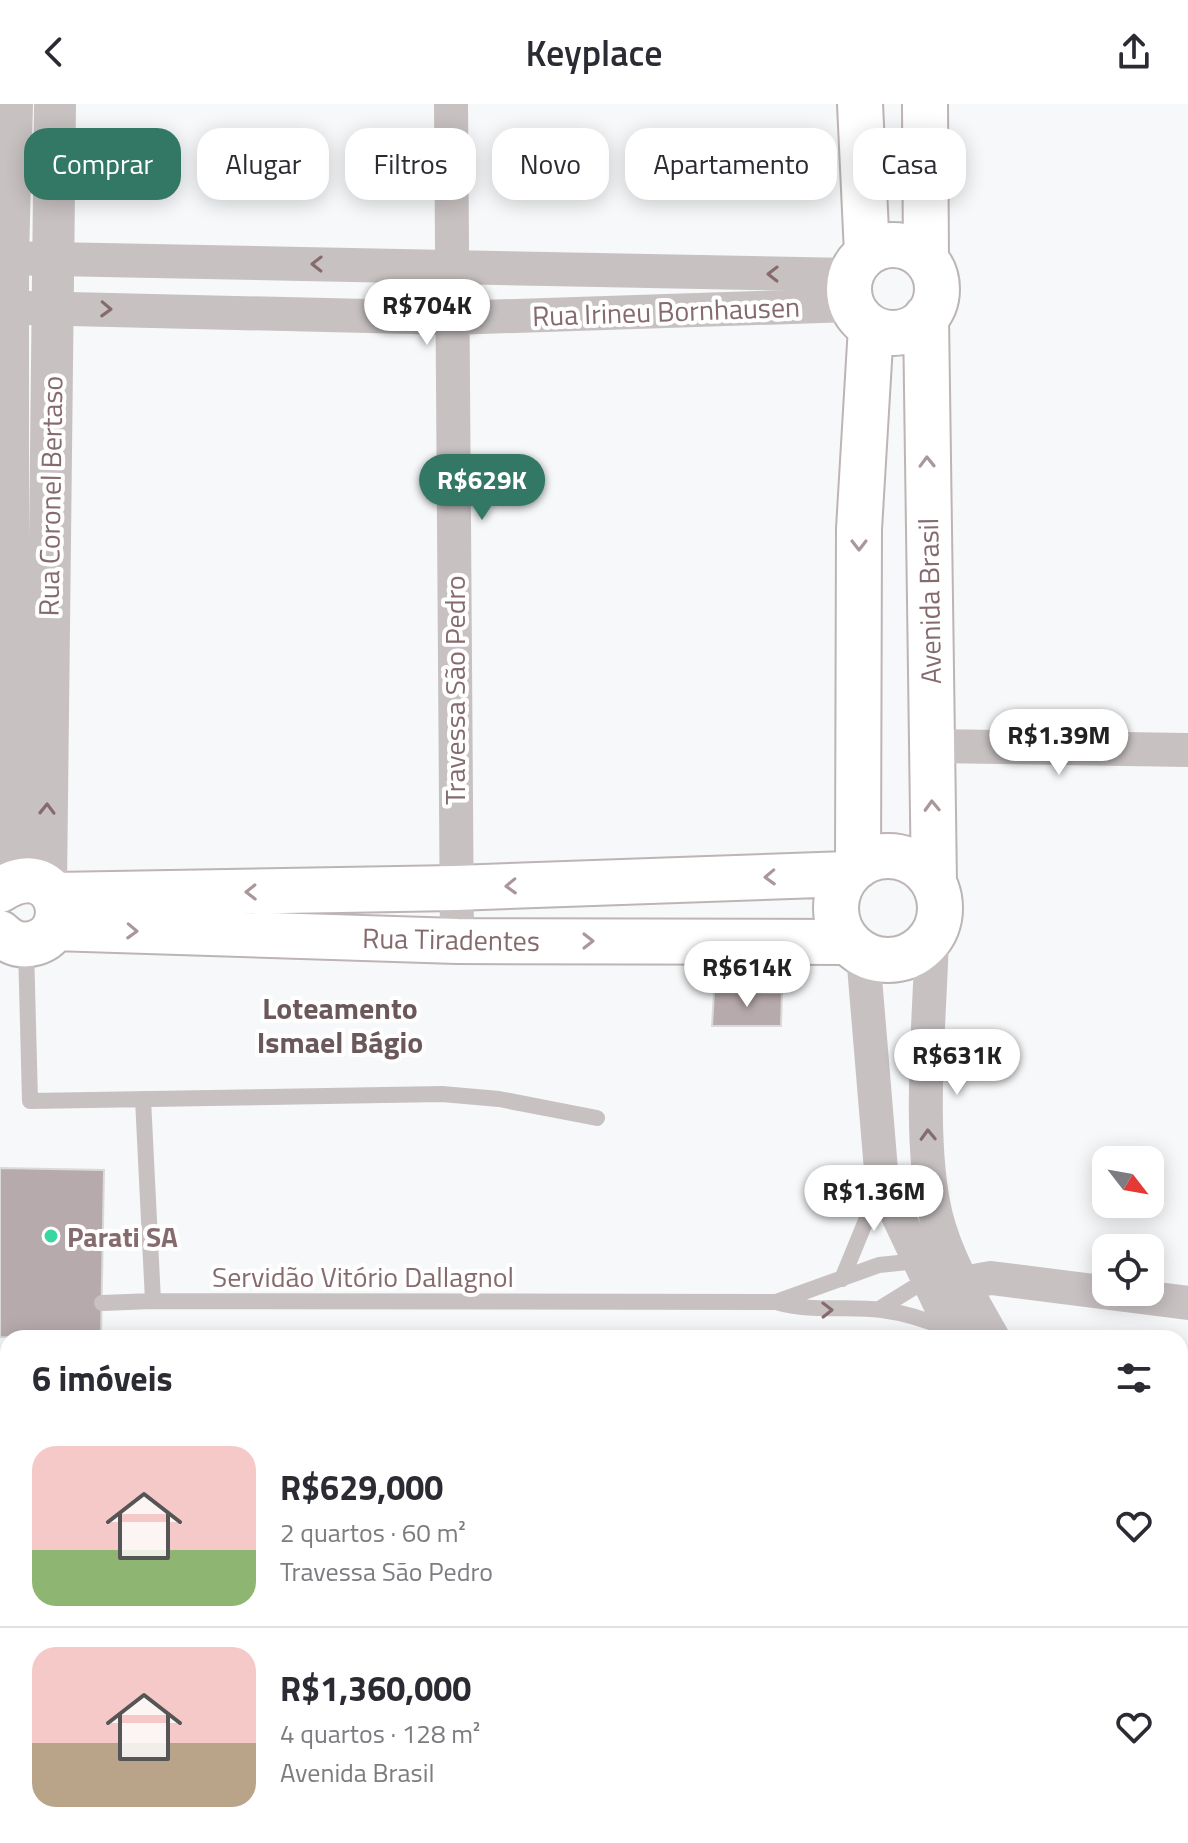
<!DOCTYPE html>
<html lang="pt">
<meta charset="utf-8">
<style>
:root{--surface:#fff;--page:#f2f2f3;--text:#2b2b33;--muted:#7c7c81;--line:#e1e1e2;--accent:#327864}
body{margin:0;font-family:"Titillium Web",sans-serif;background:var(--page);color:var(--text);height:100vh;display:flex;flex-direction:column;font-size:30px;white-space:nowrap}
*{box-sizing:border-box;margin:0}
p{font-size:26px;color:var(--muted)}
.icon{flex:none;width:44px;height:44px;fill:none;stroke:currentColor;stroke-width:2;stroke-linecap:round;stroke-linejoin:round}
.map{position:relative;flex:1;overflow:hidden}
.details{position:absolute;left:0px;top:1226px;width:1188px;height:514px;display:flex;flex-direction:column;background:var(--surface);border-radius:24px 24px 0 0;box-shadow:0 4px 20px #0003}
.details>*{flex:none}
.guide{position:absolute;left:24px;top:24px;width:1140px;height:72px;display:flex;gap:16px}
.needle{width:52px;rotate:121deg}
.buttons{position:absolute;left:1092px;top:1042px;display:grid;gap:16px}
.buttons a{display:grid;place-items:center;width:72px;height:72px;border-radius:16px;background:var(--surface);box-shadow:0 4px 20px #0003;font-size:40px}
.price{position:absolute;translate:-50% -68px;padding:0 18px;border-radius:28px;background:#fff;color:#222;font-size:26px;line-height:52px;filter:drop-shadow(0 2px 4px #0008)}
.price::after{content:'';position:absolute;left:50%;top:48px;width:24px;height:18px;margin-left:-12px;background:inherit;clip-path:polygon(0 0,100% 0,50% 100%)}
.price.current{background:var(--accent);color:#fff}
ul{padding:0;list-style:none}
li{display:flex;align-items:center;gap:24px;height:200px;padding:0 32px}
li+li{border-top:2px solid var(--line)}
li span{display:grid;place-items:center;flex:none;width:224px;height:160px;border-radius:24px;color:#555}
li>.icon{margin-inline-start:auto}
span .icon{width:96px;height:96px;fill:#fffc;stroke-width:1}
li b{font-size:34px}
h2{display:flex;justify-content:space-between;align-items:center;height:96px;padding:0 32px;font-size:34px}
.pill{padding:0 28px;border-radius:24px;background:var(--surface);box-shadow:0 4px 20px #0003;font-size:28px;line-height:72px}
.pill.current{background:var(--accent);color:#fff}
header{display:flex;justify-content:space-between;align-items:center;height:104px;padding:0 32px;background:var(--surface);font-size:36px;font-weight:600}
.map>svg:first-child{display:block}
</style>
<header><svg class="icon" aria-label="back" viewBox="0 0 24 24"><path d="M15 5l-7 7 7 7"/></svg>Keyplace<svg class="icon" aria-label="share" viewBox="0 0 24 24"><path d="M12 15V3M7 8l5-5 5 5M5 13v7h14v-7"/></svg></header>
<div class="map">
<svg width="1188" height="1739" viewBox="0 0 1188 1739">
<rect width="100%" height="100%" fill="#f7f8f9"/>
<path fill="#b7aaac" stroke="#d9dadb" stroke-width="2" d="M714,888L782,889L781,922H712Z
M0,1064L104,1066L101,1234L0,1233Z"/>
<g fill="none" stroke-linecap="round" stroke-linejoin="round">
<g stroke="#bdb4b5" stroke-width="48">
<path id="primary" d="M860,0L867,149
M925,0L926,156
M849 185a44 44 0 1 1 88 0a44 44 0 1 1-88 0Z
M926,213L934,780
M836 804a52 52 0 1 1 104 0a52 52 0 1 1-104 0Z
M858,762L859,425L871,223
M0,786C57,750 78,826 35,839C21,843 10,839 0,829
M55,791L455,784L848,770
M54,824L457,837L848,838"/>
</g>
<path stroke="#c8c1c2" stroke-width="16" d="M26,843L30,997L442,990L499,995L597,1014
M143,995L153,1197L776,1198C814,1209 845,1201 882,1206C905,1209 927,1216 948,1225
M842,1175L881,1080
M776,1198L879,1161L918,1157
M102,1199L153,1197
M879,1205L926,1176
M0,1287H8
M0,1674L8,1676
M215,1732L241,1739
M1054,1732L1059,1739"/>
<path stroke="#c8c1c2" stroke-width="34" d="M451,0L457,837
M0,154L851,171
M28,204L451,214L852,201
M930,642L1188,646
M932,832C930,914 917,1034 936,1112C947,1156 971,1195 993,1234
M863,850L882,1078L956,1234
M942,1178L963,1179L991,1174L1188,1199
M1180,1585L1188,1599"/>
<path stroke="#c8c1c2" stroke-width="42" d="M8,781V154L12,0
M46,783L55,0"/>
<use href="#primary" stroke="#fff" stroke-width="44"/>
</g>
<defs><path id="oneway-chevron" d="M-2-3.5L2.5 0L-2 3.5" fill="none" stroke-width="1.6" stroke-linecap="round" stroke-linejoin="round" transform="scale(2)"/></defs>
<g stroke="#866b6e">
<use href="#oneway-chevron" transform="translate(317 160) rotate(-179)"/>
<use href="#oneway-chevron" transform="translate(773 170) rotate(-179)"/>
<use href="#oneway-chevron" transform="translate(106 205) rotate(2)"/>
<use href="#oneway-chevron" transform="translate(47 705) rotate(-89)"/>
<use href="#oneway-chevron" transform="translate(928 1031) rotate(-92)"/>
<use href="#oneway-chevron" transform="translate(827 1206) rotate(-1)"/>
</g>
<g stroke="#aa979a">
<use href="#oneway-chevron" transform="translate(927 358) rotate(-91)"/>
<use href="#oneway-chevron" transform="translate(859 441) rotate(90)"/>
<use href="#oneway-chevron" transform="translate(932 702) rotate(-92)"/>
<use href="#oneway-chevron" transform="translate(770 773) rotate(178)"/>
<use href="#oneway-chevron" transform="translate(511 782) rotate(178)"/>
<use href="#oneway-chevron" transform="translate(251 788) rotate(179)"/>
<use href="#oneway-chevron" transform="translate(132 827) rotate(2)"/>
<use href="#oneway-chevron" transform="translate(588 837)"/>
</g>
<circle fill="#3ad6a1" stroke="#fff" stroke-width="3" cx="51" cy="1132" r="8"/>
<g text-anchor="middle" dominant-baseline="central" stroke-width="8" stroke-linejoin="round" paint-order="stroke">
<g font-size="28" fill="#866b6e" stroke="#fff">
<text transform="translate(666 207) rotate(-2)">Rua Irineu Bornhausen</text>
<text transform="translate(50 392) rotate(-89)">Rua Coronel Bertaso</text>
<text transform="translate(929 497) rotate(-91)">Avenida Brasil</text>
<text transform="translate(454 586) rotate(-90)">Travessa São Pedro</text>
<text transform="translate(451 835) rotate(1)">Rua Tiradentes</text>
<text x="363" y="1172">Servidão Vitório Dallagnol</text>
</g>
<g font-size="28" font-weight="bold" fill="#866b6e" stroke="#fff" text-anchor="start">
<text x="67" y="1132">Parati SA</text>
</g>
<g font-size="30" font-weight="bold" fill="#6b585b" stroke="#fff">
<text x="340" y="904">Loteamento<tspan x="340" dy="34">Ismael Bágio</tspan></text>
</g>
</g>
</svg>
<div class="buttons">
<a><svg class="needle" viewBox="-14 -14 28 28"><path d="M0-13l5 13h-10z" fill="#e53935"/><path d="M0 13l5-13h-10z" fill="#7c7c81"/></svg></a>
<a><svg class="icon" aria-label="locate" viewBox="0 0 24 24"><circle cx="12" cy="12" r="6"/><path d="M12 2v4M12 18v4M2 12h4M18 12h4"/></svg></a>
</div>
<b class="price" style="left:427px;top:243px">R$704K</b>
<b class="price current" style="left:482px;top:418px">R$629K</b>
<b class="price" style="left:1059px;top:673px">R$1.39M</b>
<b class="price" style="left:747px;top:905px">R$614K</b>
<b class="price" style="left:957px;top:993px">R$631K</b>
<b class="price" style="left:874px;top:1129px">R$1.36M</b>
<div class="guide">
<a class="pill current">Comprar</a>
<a class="pill">Alugar</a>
<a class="pill">Filtros</a>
<a class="pill">Novo</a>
<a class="pill">Apartamento</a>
<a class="pill">Casa</a>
</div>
<section class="details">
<h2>6 imóveis<svg class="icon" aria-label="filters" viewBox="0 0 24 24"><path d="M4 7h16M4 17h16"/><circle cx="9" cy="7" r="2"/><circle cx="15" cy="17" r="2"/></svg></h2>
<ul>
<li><span style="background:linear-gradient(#f6c9c9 65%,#8fb573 0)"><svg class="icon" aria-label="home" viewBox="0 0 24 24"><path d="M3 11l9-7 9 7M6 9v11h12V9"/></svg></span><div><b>R$629,000</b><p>2 quartos · 60 m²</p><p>Travessa São Pedro</p></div><svg class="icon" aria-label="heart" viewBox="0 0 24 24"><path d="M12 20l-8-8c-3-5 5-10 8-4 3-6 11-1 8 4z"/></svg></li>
<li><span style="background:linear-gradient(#f6c9c9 60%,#b9a48a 0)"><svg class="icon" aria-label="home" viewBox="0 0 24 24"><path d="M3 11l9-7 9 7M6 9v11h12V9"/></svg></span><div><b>R$1,360,000</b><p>4 quartos · 128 m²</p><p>Avenida Brasil</p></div><svg class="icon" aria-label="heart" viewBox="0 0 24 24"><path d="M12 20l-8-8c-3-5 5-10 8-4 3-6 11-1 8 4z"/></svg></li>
</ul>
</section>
</div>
